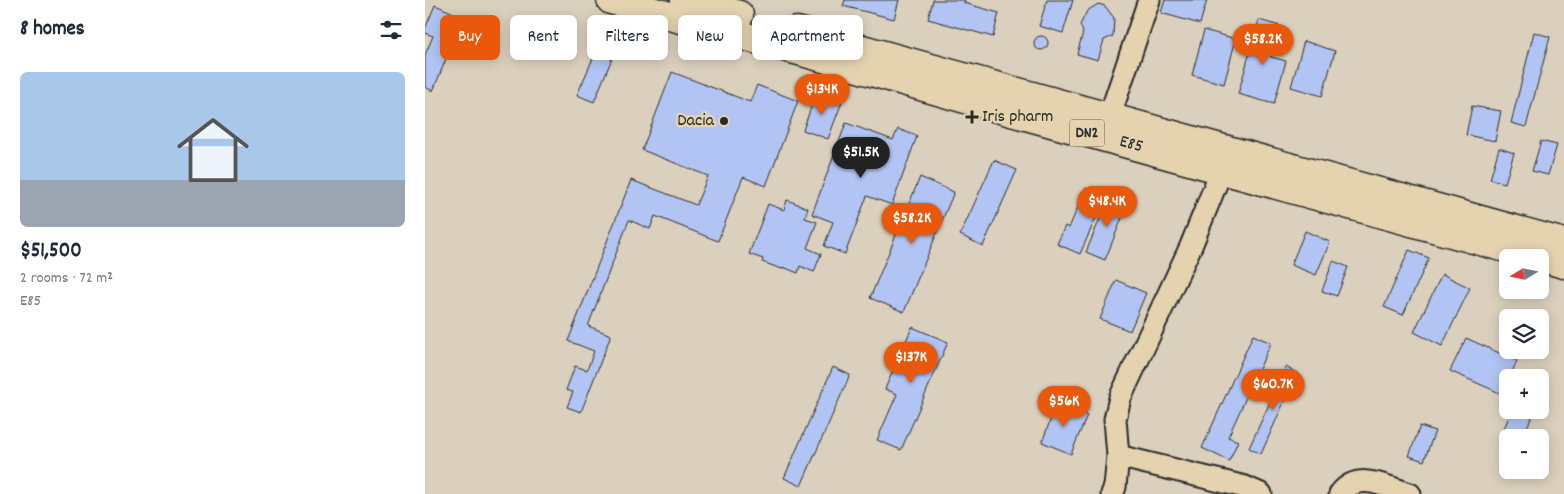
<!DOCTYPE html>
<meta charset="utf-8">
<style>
:root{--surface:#fff;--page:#f6f6f7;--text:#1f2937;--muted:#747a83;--line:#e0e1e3;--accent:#ea580c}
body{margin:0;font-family:Dekko,sans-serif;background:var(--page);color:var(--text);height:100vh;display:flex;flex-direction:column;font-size:19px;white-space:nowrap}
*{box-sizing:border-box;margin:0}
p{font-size:16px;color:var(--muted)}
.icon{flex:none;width:28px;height:28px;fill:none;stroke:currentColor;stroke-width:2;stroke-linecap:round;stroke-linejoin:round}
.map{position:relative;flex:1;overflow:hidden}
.details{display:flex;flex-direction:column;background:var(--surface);width:425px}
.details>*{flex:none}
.banner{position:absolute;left:15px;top:15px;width:475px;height:45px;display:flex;gap:10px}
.needle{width:32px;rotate:260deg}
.tools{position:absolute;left:1074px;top:249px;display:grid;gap:10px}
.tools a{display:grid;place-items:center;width:50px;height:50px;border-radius:8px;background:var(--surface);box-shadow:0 2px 12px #0003;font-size:25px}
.price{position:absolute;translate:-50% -42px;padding:0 11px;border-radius:18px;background:var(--accent);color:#fff;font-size:16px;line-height:32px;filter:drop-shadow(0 1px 2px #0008)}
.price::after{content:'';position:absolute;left:50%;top:30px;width:15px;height:11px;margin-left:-8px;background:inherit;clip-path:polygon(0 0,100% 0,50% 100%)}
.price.current{background:#222;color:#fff}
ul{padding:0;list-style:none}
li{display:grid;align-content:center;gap:10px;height:265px;padding:0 20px}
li+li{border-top:1px solid var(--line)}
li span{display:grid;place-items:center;height:155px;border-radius:8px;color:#555}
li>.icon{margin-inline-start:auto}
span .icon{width:90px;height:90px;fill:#fffc;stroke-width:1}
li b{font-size:21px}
h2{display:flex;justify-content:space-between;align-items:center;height:60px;padding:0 20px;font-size:21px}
.tag{padding:0 18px;border-radius:8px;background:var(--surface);box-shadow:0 2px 12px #0003;font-size:18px;line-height:45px}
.tag.current{background:var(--accent);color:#fff}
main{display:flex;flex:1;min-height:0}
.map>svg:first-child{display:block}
</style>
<main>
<section class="details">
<h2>8 homes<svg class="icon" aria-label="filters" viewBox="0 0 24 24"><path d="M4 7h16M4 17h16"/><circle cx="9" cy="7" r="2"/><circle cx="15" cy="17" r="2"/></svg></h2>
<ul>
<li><span style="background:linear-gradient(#a9c7e8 70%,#9aa5b1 0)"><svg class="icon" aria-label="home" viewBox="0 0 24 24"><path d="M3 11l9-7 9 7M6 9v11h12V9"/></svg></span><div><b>$51,500</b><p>2 rooms · 72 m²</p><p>E85</p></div></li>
</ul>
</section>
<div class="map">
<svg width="1139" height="494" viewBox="0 0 1139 494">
<rect width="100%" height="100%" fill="#dbd0bd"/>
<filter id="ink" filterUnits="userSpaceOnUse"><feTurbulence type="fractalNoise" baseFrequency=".02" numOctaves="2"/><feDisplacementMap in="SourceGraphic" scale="10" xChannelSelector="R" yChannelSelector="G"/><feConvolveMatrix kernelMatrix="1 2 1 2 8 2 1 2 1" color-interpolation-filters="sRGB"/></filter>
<g filter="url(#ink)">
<path fill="#b1c4f3" stroke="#2b2b2b" d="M420,0H474L469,19L418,6Z
M508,0H540L539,3L574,13L568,37L503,19Z
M622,0H648L638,33L614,26Z
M740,0H782L775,24L736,13Z
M673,4L680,6L689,18L688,36L679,40L673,60L652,54L658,32L655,25L662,11Z
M10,5L38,17L8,91L0,87V55L8,36L0,33V29Z
M834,20L855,26L846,57L861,61L849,104L813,94Z
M779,30L811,39L799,84L767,75Z
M1109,32L1125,37L1101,127L1086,123Z
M609 43a7 7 0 1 1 14 0a7 7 0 1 1-14 0Z
M879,41L910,51L897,96L866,87Z
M172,49L188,56L169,102L152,95Z
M247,72L325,102L332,85L373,101L341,186L318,177L293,241L230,216L225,229L204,220L163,326L186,335L156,412L142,407L148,392L141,390L150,366L162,370L169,351L143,341L206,180L271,205L283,176L217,150Z
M391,93L417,102L403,139L378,130Z
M1047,106L1076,111L1070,141L1041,135Z
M421,123L468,140L473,129L492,136L467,205L442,196L420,254L399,246L408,222L387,214Z
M1116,141L1132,145L1123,175L1107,171Z
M1074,148L1089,153L1080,183L1065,179Z
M569,160L592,170L558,246L535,235Z
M495,177L529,192L479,312L445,298Z
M661,188L680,197L655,254L632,244L640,226L644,228Z
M685,195L703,203L680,260L661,252Z
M362,200L383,208L380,218L392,222L382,248L396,254L389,272L375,266L373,273L358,267L357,269L337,262L338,259L324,254L343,204L359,210Z
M880,231L905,242L891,275L866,265Z
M984,250L1004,258L978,315L959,307Z
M908,261L923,267L912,296L897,291Z
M1017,274L1045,288L1017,346L989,332Z
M691,280L721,293L705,331L675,319Z
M487,327L523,342L476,450L452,440L472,394L460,389Z
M828,335L846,343L803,437L813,441L804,461L777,448Z
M1041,338L1092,361L1084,378H1082V381L1077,394L1025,371Z
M408,367L425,375L376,486L359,478Z
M861,367L872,373L836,454L824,448Z
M632,403L662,415L646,454L617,442Z
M1087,410H1110L1097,438H1082L1076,435Z
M995,426L1010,431L999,461L984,456Z"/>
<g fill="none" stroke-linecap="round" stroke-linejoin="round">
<g stroke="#2b2b2b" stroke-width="25">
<path id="minor" d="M684,118L724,0
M693,456L820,487L836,494
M687,494L690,487L693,456L690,419L695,398L766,246L797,169
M915,494C933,470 961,487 985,494"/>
</g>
<g stroke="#2b2b2b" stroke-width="31">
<path id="primary" d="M186,0L374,51L572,108L1139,264
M260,0L314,15
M372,31L1139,243"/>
</g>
<use href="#minor" stroke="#e5d3b0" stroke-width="21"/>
<use href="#primary" stroke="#e5d3b0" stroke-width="28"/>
</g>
</g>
<g fill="#2b2b2b" stroke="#e5d3b0" stroke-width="2">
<path d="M544.5 109.5h5v5h5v5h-5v5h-5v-5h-5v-5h5z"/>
<circle cx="299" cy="121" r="5"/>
</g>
<g text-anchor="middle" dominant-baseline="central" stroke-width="5" stroke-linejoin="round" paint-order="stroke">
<rect fill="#e5d3b0" stroke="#635d53" stroke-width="1" x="644.5" y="119.5" width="35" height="27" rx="4"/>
<g font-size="16" font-weight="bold" fill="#2b2b2b">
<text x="662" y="133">DN2</text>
</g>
<g font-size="18" fill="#2b2b2b" stroke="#e5d3b0" text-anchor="start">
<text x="557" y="117">Iris pharm</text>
<text x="289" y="121" text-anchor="end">Dacia</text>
</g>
<g font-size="18" fill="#2b2b2b" stroke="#e5d3b0">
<text transform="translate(706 145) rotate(15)">E85</text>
</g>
</g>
</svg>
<div class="tools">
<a><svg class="needle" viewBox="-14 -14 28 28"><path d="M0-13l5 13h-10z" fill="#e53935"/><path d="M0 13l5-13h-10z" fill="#747a83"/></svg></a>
<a><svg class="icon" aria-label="layers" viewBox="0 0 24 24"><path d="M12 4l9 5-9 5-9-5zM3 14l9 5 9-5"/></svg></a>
<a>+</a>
<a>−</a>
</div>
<b class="price" style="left:838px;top:66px">$58.2K</b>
<b class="price" style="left:397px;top:116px">$134K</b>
<b class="price current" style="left:436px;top:179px">$51.5K</b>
<b class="price" style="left:682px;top:228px">$48.4K</b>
<b class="price" style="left:487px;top:245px">$58.2K</b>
<b class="price" style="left:486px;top:384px">$137K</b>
<b class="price" style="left:848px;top:411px">$60.7K</b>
<b class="price" style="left:639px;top:428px">$56K</b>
<div class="banner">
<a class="tag current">Buy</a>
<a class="tag">Rent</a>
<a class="tag">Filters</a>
<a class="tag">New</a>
<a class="tag">Apartment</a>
</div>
</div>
</main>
